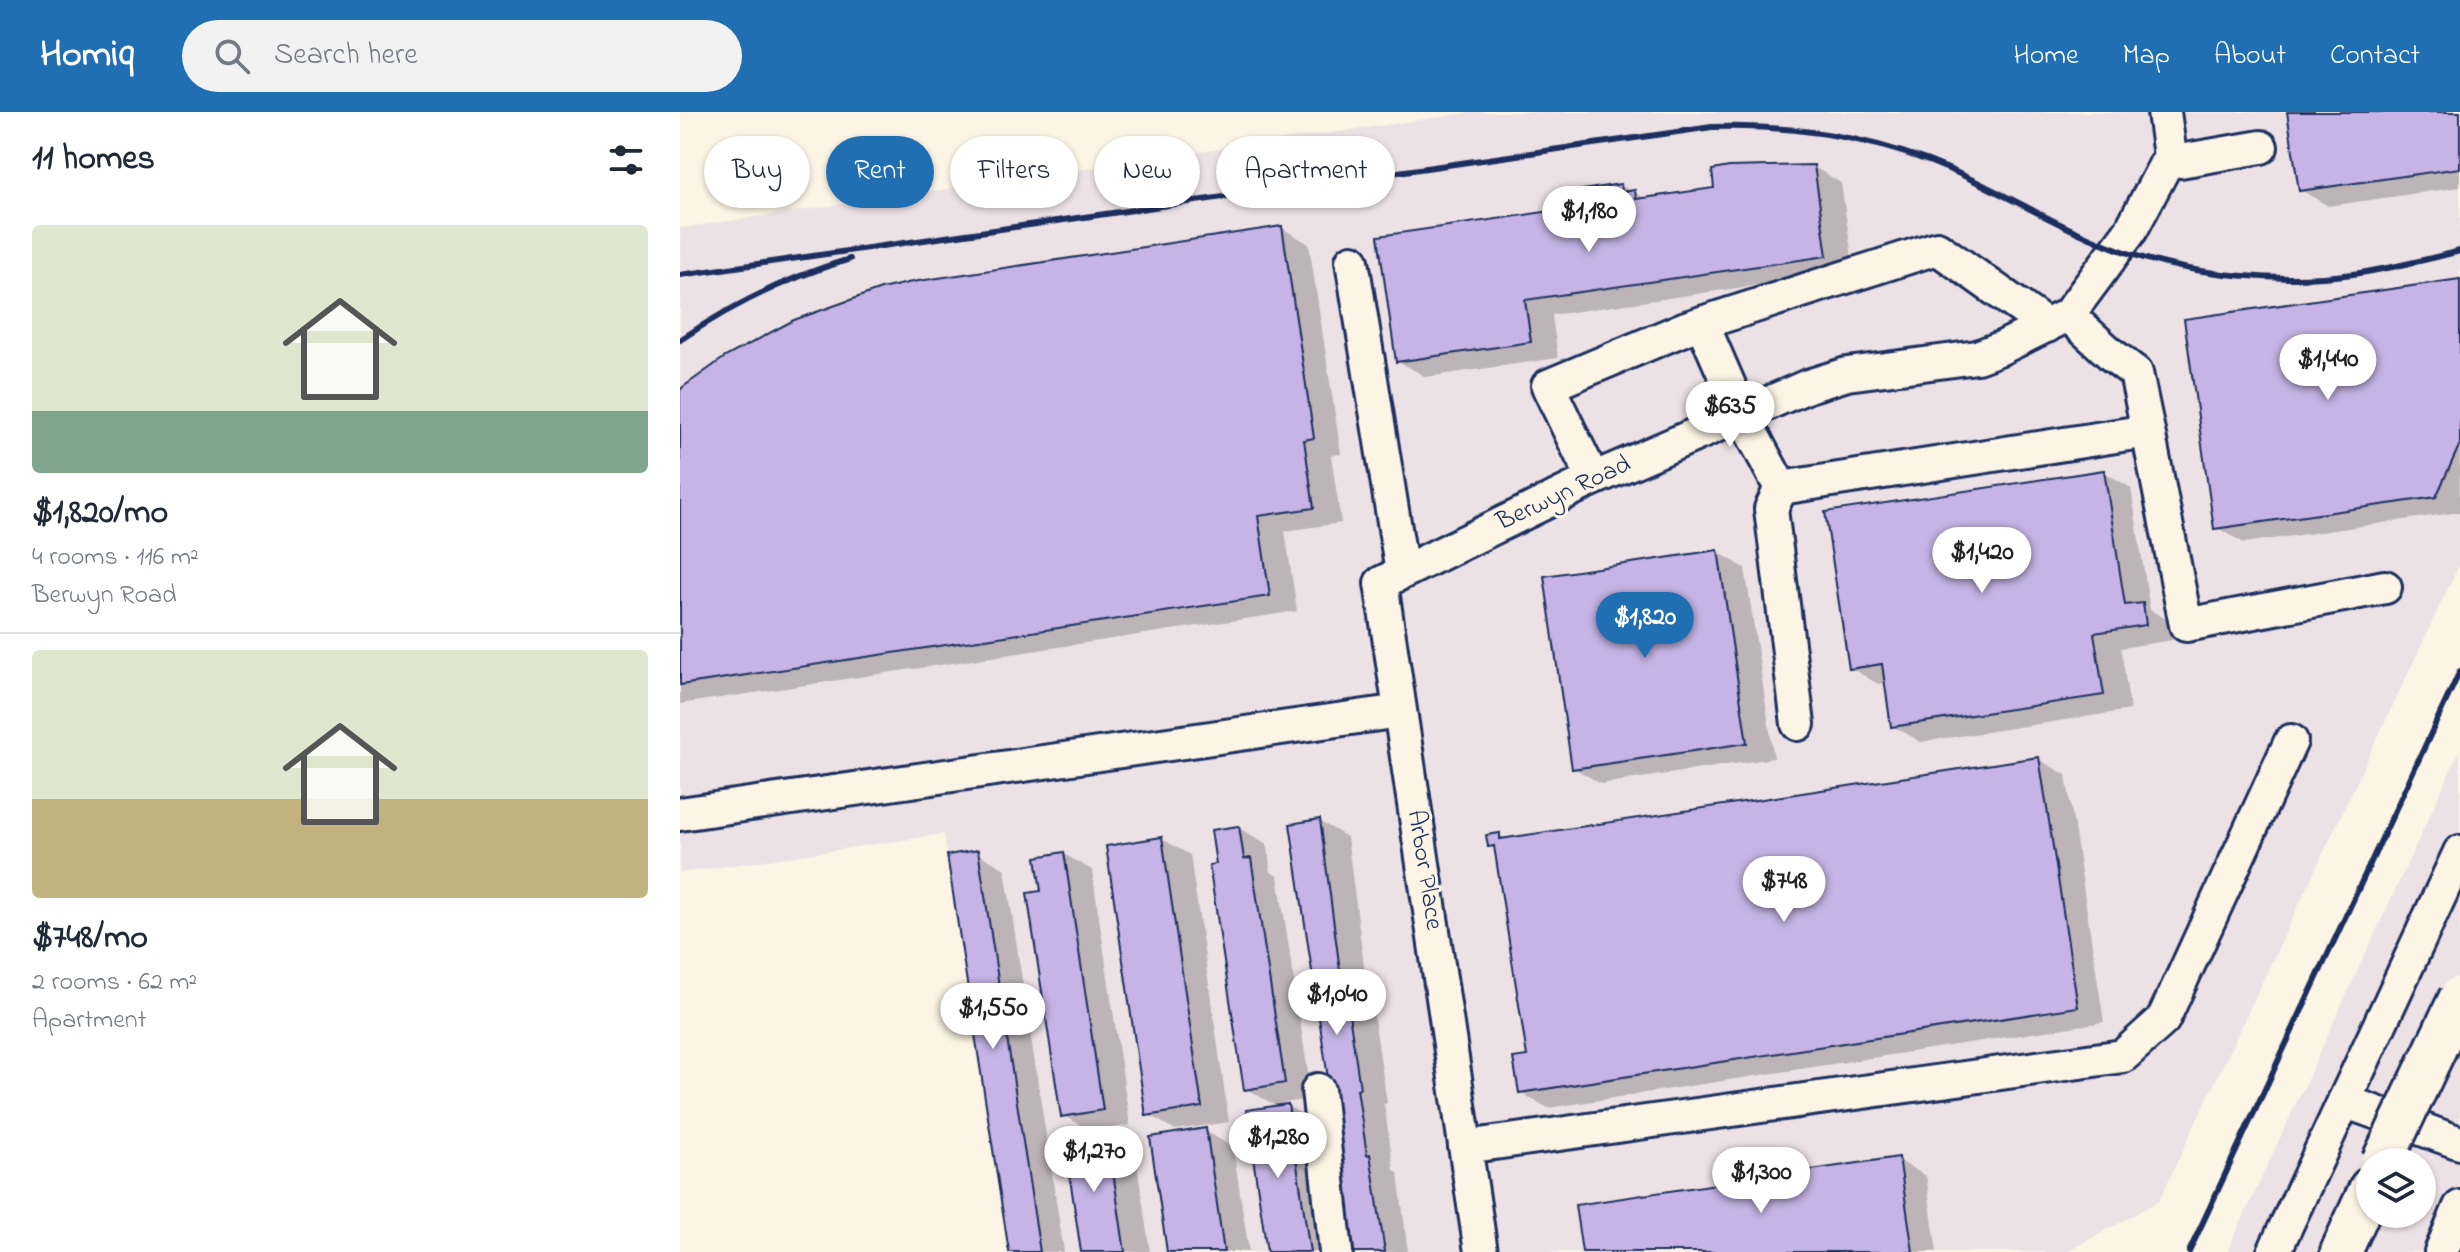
<!DOCTYPE html>
<meta charset="utf-8">
<style>
:root{--surface:#fff;--page:#f2f2f3;--text:#1f2937;--muted:#747a83;--line:#e0e1e3;--accent:#1f6fb2}
body{margin:0;font-family:"Indie Flower",sans-serif;background:var(--page);color:var(--text);height:100vh;display:flex;flex-direction:column;font-size:30px;white-space:nowrap}
*{box-sizing:border-box;margin:0}
p{font-size:26px;color:var(--muted)}
.icon{flex:none;width:44px;height:44px;fill:none;stroke:currentColor;stroke-width:2;stroke-linecap:round;stroke-linejoin:round}
.map{position:relative;flex:1;overflow:hidden}
.drawer{display:flex;flex-direction:column;background:var(--surface);width:680px}
.drawer>*{flex:none}
.banner{position:absolute;left:24px;top:24px;width:760px;height:72px;display:flex;gap:16px}
.tools{position:absolute;left:1676px;top:1036px;display:grid;gap:16px}
.tools a{display:grid;place-items:center;width:80px;height:80px;border-radius:50%;background:var(--surface);box-shadow:0 2px 6px #0004;font-size:40px}
.price{position:absolute;translate:-50% -68px;padding:0 18px;border-radius:28px;background:#fff;color:#222;font-size:26px;line-height:52px;filter:drop-shadow(0 2px 4px #0008)}
.price::after{content:'';position:absolute;left:50%;top:48px;width:24px;height:18px;margin-left:-12px;background:inherit;clip-path:polygon(0 0,100% 0,50% 100%)}
.price.selected{background:var(--accent);color:#fff}
ul{padding:0;list-style:none}
li{display:grid;align-content:center;gap:16px;height:424px;padding:0 32px}
li+li{border-top:2px solid var(--line)}
li span{display:grid;place-items:center;height:248px;border-radius:8px;color:#555}
li>.icon{margin-inline-start:auto}
span .icon{width:144px;height:144px;fill:#fffc;stroke-width:1}
li b{font-size:34px}
h2{display:flex;justify-content:space-between;align-items:center;height:96px;padding:0 32px;font-size:34px}
.tag{padding:0 28px;border-radius:36px;background:var(--surface);box-shadow:0 2px 6px #0004;font-size:28px;line-height:72px}
.tag.selected{background:var(--accent);color:#fff}
header{display:flex;align-items:center;gap:48px;box-sizing:border-box;height:112px;padding:0 40px;background:var(--accent);color:#fff}
header strong{font-size:38px}
nav{display:flex;gap:44px;margin-inline-start:auto;font-size:28px}
.search{width:560px;height:72px;background:var(--page);display:flex;align-items:center;gap:20px;box-sizing:border-box;padding:0 28px;border-radius:44px;color:var(--muted);font-size:30px}
main{display:flex;flex:1;min-height:0}
.map>svg:first-child{display:block}
</style>
<header>
<strong>Homiq</strong>
<div class="search"><svg class="icon" aria-label="search" viewBox="0 0 24 24"><circle cx="10" cy="10" r="6"/><path d="M15 15l6 6"/></svg>Search here</div>
<nav><a>Home</a><a>Map</a><a>About</a><a>Contact</a></nav>
</header>
<main>
<section class="drawer">
<h2>11 homes<svg class="icon" aria-label="filters" viewBox="0 0 24 24"><path d="M4 7h16M4 17h16"/><circle cx="9" cy="7" r="2"/><circle cx="15" cy="17" r="2"/></svg></h2>
<ul>
<li><span style="background:linear-gradient(#dfe7d0 75%,#7fa58c 0)"><svg class="icon" aria-label="home" viewBox="0 0 24 24"><path d="M3 11l9-7 9 7M6 9v11h12V9"/></svg></span><div><b>$1,820/mo</b><p>4 rooms · 116 m²</p><p>Berwyn Road</p></div></li>
<li><span style="background:linear-gradient(#dfe7d0 60%,#c2b280 0)"><svg class="icon" aria-label="home" viewBox="0 0 24 24"><path d="M3 11l9-7 9 7M6 9v11h12V9"/></svg></span><div><b>$748/mo</b><p>2 rooms · 62 m²</p><p>Apartment</p></div></li>
</ul>
</section>
<div class="map">
<svg width="1780" height="1140" viewBox="0 0 1780 1140">
<rect width="100%" height="100%" fill="#fcf5e5"/>
<filter id="ink" filterUnits="userSpaceOnUse"><feTurbulence type="fractalNoise" baseFrequency=".0125" numOctaves="2"/><feDisplacementMap in="SourceGraphic" scale="16" xChannelSelector="R" yChannelSelector="G"/><feConvolveMatrix kernelMatrix="1 2 1 2 8 2 1 2 1" color-interpolation-filters="sRGB"/></filter>
<g filter="url(#ink)">
<path fill="#ece2e5" fill-rule="evenodd" d="M794,0H1780V451L1479,1089L1387,1140H329L264,722L0,761V116Z
M1780,638V1140H1547ZM1690,1050H1742V1102H1690Z"/>
<path fill="#0003" d="M1609,0H1780V75L1648,94L1621,78Z
M1134,55L1161,71L1174,159L872,203L878,246L746,265L718,249L881,99L940,74L967,87L1036,77Z
M602,116L629,132L661,342L651,343L661,411L605,419L617,499L0,592V281Z
M1780,169V400L1564,431L1536,415Z
M1424,360L1451,376L1470,498L1490,509L1493,528L1441,536L1450,598L1241,630L1213,614L1207,570L1198,572L1171,556Z
M1038,440L1065,456L1094,646L921,672L894,656Z
M1358,647L1386,663L1424,910L868,996L840,980L849,946L817,737L810,733L819,723L828,728Z
M639,709L667,725L689,891L692,892L707,991L704,992L714,1058L718,1061L728,1140H676Z
M559,716L587,732L591,760L598,764L632,987L602,991L635,1010L655,1140H589L598,995L565,976L538,754Z
M482,727L510,743L549,1010L495,1018L468,1002Z
M297,741L325,757L384,1140H331Z
M384,742L412,758L450,1013L411,1019L383,1003L363,780Z
M525,1019L553,1035L569,1140H489Z
M427,1022L455,1038L470,1140H403Z
M1218,1048L1246,1064L1257,1140H904Z"/>
<path fill="#c5b4e5" stroke="#1b2f5e" stroke-width="2" d="M1607,0H1780V56L1619,79Z
M1134,53L1147,144L845,188L851,230L716,250L698,124L879,98L878,90L884,89L883,81L941,72L942,80L955,78L956,87L1034,76L1032,58L1049,55Z
M602,114L634,326L624,328L634,396L578,404L590,484L0,573V278L3,275L45,245L114,208L201,177L232,170Z
M1780,167V332L1756,385L1534,417L1504,207Z
M1424,358L1445,493L1463,491L1466,513L1414,521L1424,583L1211,615L1202,552L1169,557L1145,400Z
M1038,438L1067,631L892,657L864,464Z
M1359,645L1398,895L839,981L833,946L847,944L814,734L808,735L806,723L820,721V727Z
M640,707L662,874H665L680,976L677,977L687,1043L690,1042L705,1140H674L610,712Z
M559,714L564,747L571,746L605,971L564,978L529,753L536,752L531,718Z
M482,725L522,995L466,1004L426,734Z
M298,738L360,1140H329L267,743Z
M384,740L423,998L381,1005L347,781L361,779L356,745Z
M608,992L630,1140H587L566,998Z
M526,1016L544,1140H487L470,1025Z
M427,1020L445,1140H401L384,1026Z
M1219,1045L1233,1140H902L895,1093Z"/>
<g fill="none" stroke-linecap="round" stroke-linejoin="round">
<g stroke="#1b2f5e" stroke-width="38">
<path id="minor" d="M1484,0L1490,44
M672,149L722,460
M1388,203L1432,243L1456,261L1468,319
M1022,211L1061,301L1101,376L1468,319L1506,513L1705,475
M913,367L868,274L1006,216L1257,136L1367,214
M1101,376L1091,397L1118,612
M0,702L720,599
M638,978L656,1140
M1664,989L1780,1031
M785,1035L1443,944L1483,908L1611,629
M801,1140L701,471L913,367L1128,274L1167,262L1297,245L1321,236L1388,203L1451,118L1490,44L1500,49L1581,35
M1594,1140L1780,740
M1761,1140L1780,1095"/>
</g>
<g stroke="#1b2f5e" stroke-width="46">
<path id="major" d="M1661,1140L1690,1076"/>
</g>
<use href="#minor" stroke="#fcf5e5" stroke-width="32"/>
<use href="#major" stroke="#fcf5e5" stroke-width="40"/>
<path stroke="#1b2f5e" stroke-width="6" d="M0,163L1032,15C1124,12 1214,29 1297,70C1348,95 1396,123 1451,142C1515,164 1605,171 1673,162C1709,157 1745,148 1780,139
M0,228C53,192 109,165 170,147
M1509,1140L1780,559"/>
<g stroke="#1b2f5e" stroke-width="46" stroke-linecap="butt">
<path id="major-bridge" d="M1702,1050L1780,885"/>
</g>
<use href="#major-bridge" stroke="#fcf5e5" stroke-width="40"/>
</g>
</g>
<g text-anchor="middle" dominant-baseline="central" stroke-width="6" stroke-linejoin="round" paint-order="stroke">
<g font-size="26" fill="#1b2f5e" stroke="#fcf5e5">
<text transform="translate(884 382) rotate(-25)">Berwyn Road</text>
<text transform="translate(744 758) rotate(81)">Arbor Place</text>
</g>
</g>
</svg>
<div class="tools">
<a><svg class="icon" aria-label="layers" viewBox="0 0 24 24"><path d="M12 4l9 5-9 5-9-5zM3 14l9 5 9-5"/></svg></a>
</div>
<b class="price" style="left:909px;top:142px">$1,180</b>
<b class="price" style="left:1648px;top:290px">$1,440</b>
<b class="price" style="left:1050px;top:337px">$635</b>
<b class="price" style="left:1302px;top:483px">$1,420</b>
<b class="price selected" style="left:965px;top:548px">$1,820</b>
<b class="price" style="left:1104px;top:812px">$748</b>
<b class="price" style="left:657px;top:925px">$1,040</b>
<b class="price" style="left:313px;top:939px">$1,550</b>
<b class="price" style="left:598px;top:1068px">$1,280</b>
<b class="price" style="left:414px;top:1082px">$1,270</b>
<b class="price" style="left:1081px;top:1103px">$1,300</b>
<div class="banner">
<a class="tag">Buy</a>
<a class="tag selected">Rent</a>
<a class="tag">Filters</a>
<a class="tag">New</a>
<a class="tag">Apartment</a>
</div>
</div>
</main>
